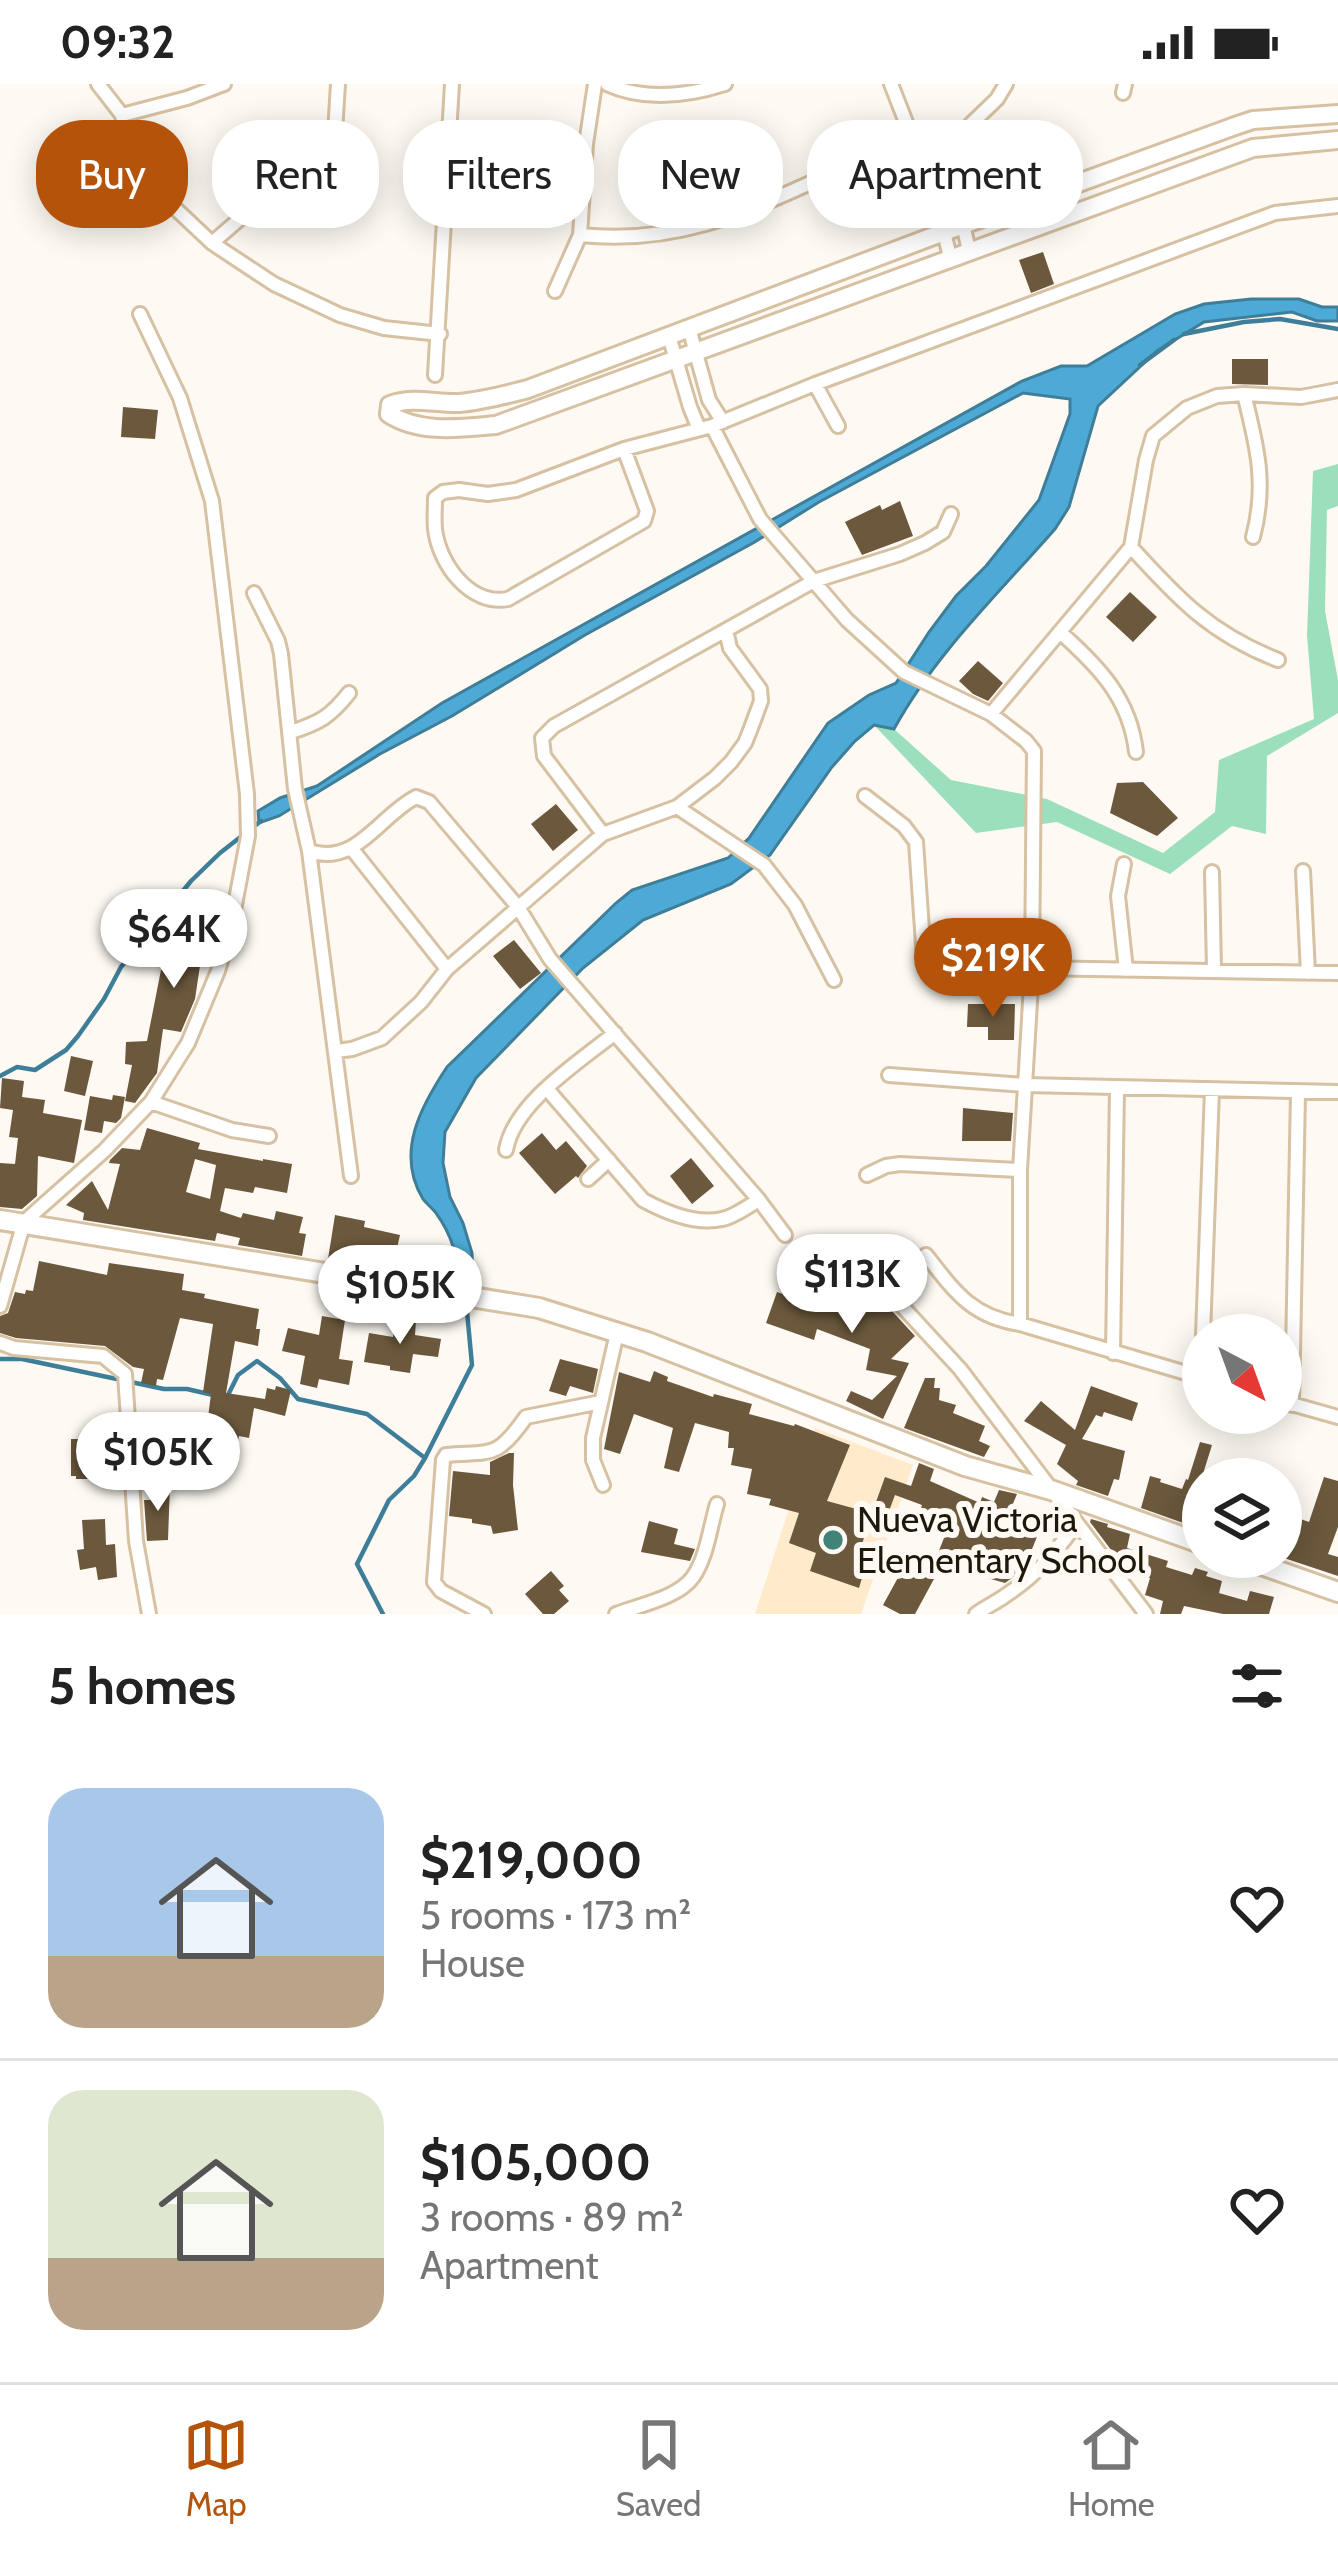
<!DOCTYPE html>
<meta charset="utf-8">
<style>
:root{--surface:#fff;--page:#f6f6f6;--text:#222;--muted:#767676;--line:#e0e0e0;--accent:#b45309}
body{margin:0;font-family:Cabin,sans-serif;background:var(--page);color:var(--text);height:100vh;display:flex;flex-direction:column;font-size:45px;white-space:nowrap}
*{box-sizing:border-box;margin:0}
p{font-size:39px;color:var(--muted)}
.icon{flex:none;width:66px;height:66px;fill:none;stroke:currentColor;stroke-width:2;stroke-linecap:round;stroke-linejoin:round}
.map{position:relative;height:1530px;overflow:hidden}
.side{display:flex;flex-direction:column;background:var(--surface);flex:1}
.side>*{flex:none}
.hud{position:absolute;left:36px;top:36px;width:1266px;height:108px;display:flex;gap:24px}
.needle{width:78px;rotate:139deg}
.tools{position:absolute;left:1182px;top:1230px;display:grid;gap:24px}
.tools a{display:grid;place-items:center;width:120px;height:120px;border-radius:50%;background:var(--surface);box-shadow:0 6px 30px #0003;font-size:60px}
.price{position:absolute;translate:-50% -102px;padding:0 27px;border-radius:42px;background:#fff;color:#222;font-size:39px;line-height:78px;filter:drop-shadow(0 3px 6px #0008)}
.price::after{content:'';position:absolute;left:50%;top:72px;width:36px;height:27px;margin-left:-18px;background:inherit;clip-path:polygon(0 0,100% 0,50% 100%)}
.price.active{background:var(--accent);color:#fff}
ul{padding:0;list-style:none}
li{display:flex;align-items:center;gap:36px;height:300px;padding:0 48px}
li+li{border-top:3px solid var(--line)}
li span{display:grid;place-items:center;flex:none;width:336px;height:240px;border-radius:36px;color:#555}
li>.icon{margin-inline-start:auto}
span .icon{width:144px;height:144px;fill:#fffc;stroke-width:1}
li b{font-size:51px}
h2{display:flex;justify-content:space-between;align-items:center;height:144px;padding:0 48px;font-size:51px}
.pill{padding:0 42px;border-radius:48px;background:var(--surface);box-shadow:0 6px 30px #0003;font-size:42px;line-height:108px}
.pill.active{background:var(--accent);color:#fff}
.status{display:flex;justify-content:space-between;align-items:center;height:84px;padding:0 60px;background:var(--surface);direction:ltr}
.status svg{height:33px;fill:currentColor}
.menu{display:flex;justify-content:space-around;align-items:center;height:168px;border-top:3px solid var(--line);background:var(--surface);font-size:33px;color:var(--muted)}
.menu a{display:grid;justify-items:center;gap:6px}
.menu .active{color:var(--accent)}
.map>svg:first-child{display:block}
</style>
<div class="status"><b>09:32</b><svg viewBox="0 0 49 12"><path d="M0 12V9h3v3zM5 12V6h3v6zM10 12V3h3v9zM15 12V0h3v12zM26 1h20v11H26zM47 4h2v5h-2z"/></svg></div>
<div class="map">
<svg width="1338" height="1530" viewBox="0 0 1338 1530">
<rect width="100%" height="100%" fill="#fefaf3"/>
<path fill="#ffeacb" d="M815,1344L913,1381L861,1530H755Z"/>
<path fill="#9cdfbc" d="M1338,380V422L1327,426L1325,527L1338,596V629L1267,672L1266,750L1232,742L1170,790L1057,738L976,749L874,641L894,645L951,696L1047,715L1163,769L1215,728L1219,676L1314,635L1307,552L1313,387Z"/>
<path fill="#4daad6" stroke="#3f7e99" stroke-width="3" d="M1251,215H1299L1322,223H1338V237H1317L1292,228L1204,238L1157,267L1098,322L1069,423L1055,445C999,509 935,570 894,645L874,641L855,657L832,683L770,771L731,800L643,836L583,884L476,994L445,1048L443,1079L450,1113L463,1139L472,1169L473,1204L459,1200C458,1173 452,1151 436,1129C432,1124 427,1120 423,1115C395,1069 421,1022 447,983L616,819L632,806L728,774L749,754L828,639L869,611L896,599L929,548L956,512L986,482L1039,416L1070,330V315L1023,309L819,418L753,459L585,551L452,632L380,670L279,732L259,739L258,727L280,714L317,702L442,619L1022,297L1061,282H1087L1175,230L1204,220Z"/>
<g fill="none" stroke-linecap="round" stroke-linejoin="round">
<path stroke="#3f7e99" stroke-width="4.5" d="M1184,250L1244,238L1280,235L1338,245
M1140,281L1174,256
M0,992L17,983L35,986L66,966L78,952L104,915L121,883L191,797L220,769L261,737
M0,1275H22L164,1305H187L213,1311
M228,1311L238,1291L257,1277L280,1294L298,1315L367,1330L425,1374
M383,1530L357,1480L389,1416L414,1392L425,1374L472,1281L466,1217"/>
</g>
<path fill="#6b583d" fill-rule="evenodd" d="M714,87L718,108L723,107L726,122L697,131L690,91Z
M529,102L570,106L566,140L525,137Z
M1043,168L1054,200L1031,209L1019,176Z
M1232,275H1268V301L1232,300Z
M123,323L158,326L155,355L121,353Z
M900,417L913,452L862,471L845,438L880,421L882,426Z
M1130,508L1157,533L1133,558L1106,533Z
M978,577L1003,599L988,617L973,610L959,597Z
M1143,698L1178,734L1157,752L1110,729L1117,699Z
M556,720L578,746L553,767L531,740Z
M192,809L226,815L221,838L212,836L208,876L201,875L195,915L181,948L163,945L157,989L135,1019L125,1017L132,981L125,980L126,958L147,957L161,886L168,887L173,849L185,850Z
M514,856L541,889L520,905L493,872Z
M968,920H1015L1014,956H988V943H967Z
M71,972L93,977L85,1012L64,1007Z
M2,994L24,997L22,1013L45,1016L43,1029L82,1036L74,1079L38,1072L37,1112L22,1125L0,1123V1079L15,1080L18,1054L9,1053L13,1026L0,1024Z
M113,1011L125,1013L121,1034L116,1039L104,1037L102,1049L84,1046L90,1012L112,1016Z
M963,1024L1013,1029L1011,1057H962Z
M147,1044L200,1059L198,1065L263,1077V1075L292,1080L287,1109L255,1103L253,1109L225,1104L220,1127L241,1134L243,1129L274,1136L276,1127L303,1133L299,1149L306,1150L302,1172L238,1161L240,1154L217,1149L215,1157L83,1136L84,1129L66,1121L92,1097L108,1126L120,1080L109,1079L110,1076L122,1064L140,1066ZM195,1075L216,1081L210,1115L186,1108Z
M542,1049L556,1066L566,1057L587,1082L578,1094L576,1092L555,1110L519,1069Z
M691,1074L714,1102L692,1120L670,1092Z
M335,1131L365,1137L364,1143L400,1151L392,1186L328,1175Z
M39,1177L107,1191L109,1179L184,1190L182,1206L205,1210L204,1214L259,1225L256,1245H260L258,1262L235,1257L226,1309L265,1315L267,1304L275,1306L276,1302L291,1306L285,1332L254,1324L249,1354L239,1352L237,1360L233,1359L231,1370L220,1368L221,1363L208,1360L210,1350L206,1349L211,1310L203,1308L213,1240L180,1234L163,1296L157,1295L156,1302L141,1299L144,1285L133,1283L105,1262L16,1254L0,1249V1232L8,1229L15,1208L25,1210L26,1206L33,1207Z
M841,1204L877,1217L875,1222L892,1227L915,1252L891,1275L909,1279L883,1335L846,1317L851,1307L872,1316L897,1292L866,1286L870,1265L817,1245L814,1256L766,1239L777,1208L826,1225L828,1220L835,1222Z
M322,1232L345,1236L339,1275L353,1277L349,1301L319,1295L317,1304L300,1300L305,1272L282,1267L288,1244L319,1251Z
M396,1233L416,1236L415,1251L441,1255L438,1273L413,1270L410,1289L390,1286V1282L364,1278L369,1249L393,1253Z
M560,1275L598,1285L593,1309L570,1302L566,1312L549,1307Z
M654,1287L668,1293L667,1297L713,1313L714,1310L752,1320L749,1330L794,1342L795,1340L850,1361L827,1417L871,1429L855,1485L864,1487L859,1504L810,1487L816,1469L789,1459L799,1429L769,1421L771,1415L747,1410L752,1385L731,1381L734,1364H728L729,1348L695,1339L679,1388L664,1384L673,1344L634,1330L620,1370L604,1365L619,1288L650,1298Z
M925,1294H935L934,1304H940L939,1316L956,1321L953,1329L985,1342L979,1357L990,1362L984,1373L904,1344Z
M1091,1302L1138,1319L1132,1337L1104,1328L1102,1333L1096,1331L1082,1355L1125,1367L1119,1396L1114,1395L1108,1412L1076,1401L1078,1397L1057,1380L1066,1361L1024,1337L1041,1317L1075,1346Z
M144,1332H167L166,1353H160V1362H158L159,1391H142L138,1334Z
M71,1355H102V1383H99V1395H76V1392H71Z
M1200,1358L1212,1361L1198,1406L1203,1407V1446L1141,1424L1150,1392L1161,1395L1160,1398L1182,1405L1186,1395L1188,1396Z
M509,1369H514L513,1401L518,1446L493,1450L491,1442L472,1439V1435L449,1432L453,1387L490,1391V1378Z
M919,1379L934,1385L930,1397L980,1419L982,1413L994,1418L999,1406L1017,1410L1012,1422L1019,1425L1016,1432L1041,1443L1030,1470L1025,1468L1016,1491L1005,1499L934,1479L948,1444L943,1442L944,1437L920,1428L922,1421L895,1411L886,1435L872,1429L885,1393L911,1402Z
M1324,1393L1338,1397V1443L1328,1470L1338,1473V1492L1281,1473V1428L1309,1438Z
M154,1400H170L168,1456L147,1457L144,1416H154Z
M105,1435L106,1461L115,1460L117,1493L98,1496L96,1483L80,1486L77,1466L84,1465L82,1436Z
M1091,1435L1108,1440L1107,1443L1130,1450L1127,1464L1168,1477L1166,1483L1192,1491L1195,1484L1208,1488L1206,1492L1222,1497L1219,1509L1247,1517L1250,1507L1274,1513L1269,1530H1223L1184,1522L1181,1530H1160L1163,1517L1145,1511L1150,1494L1127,1487L1090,1438Z
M649,1437L678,1445L674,1460L695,1465L690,1477L641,1468Z
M906,1479L934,1495L915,1530H900L883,1521Z
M551,1487L564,1502L559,1506L569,1517L554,1530H543L525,1510Z"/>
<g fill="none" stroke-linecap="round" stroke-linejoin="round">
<g stroke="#d6c1a2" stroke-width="18">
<path id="minor" d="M98,0L122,31L127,57L144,88L162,112L212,159L274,200L340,231L384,244L440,250
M595,0L586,60L580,151C686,162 758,122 852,80
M607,0C644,17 687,12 725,0
M891,0L918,69L936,90L963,141L969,166
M1123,9L1125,0
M122,31L187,14L224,0
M970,41L997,15L1006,0
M918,70L916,95L919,105L944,148L950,173
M212,159L250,126L298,105L332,97L338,0
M555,207L580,151
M689,244L709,316L723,338
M669,252L690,323L699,345
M435,291L452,0
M815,300L838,342
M1244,310C1257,362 1267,400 1253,453
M712,342L760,435L847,536L904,588L991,630L1026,657L1034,667L1032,884L1020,1086V1240
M624,365L647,427L644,437L508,515C470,522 439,480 435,445C434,435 435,424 435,414L443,408L459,406L488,410L516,406L624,365L712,342L815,300L1275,129L1338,122
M1131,463C1178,515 1211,550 1278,576
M254,509L278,557L281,570L295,705L309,767L351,1092
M1060,548C1098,582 1130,614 1136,668
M991,630L1131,463L1146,376L1153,352L1187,324L1217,312L1244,310L1301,313L1338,306
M291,648C319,639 330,633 349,609
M865,712L904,742L916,758L924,875L930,884L938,888L1032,884L1338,889
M677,723L764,781L795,821L834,896
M603,750L544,672L542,654L554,642L814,497L900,470L925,459L943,448L951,430
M352,765L447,885
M309,767C356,783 379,732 416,713L429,718L518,823L550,875L759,1116L785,1151
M1124,780L1118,812L1126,886
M1303,787L1308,889
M1212,788L1214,886
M336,967L352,965L382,954L421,918L447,885L603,750L677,723L715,694L731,678L745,659L751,644L761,617L760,605L730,564L726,546
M889,991L1025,1001L1338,1008
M547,1005L643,1116C665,1128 696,1141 722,1135C734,1133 748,1122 759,1116
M151,1018L232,1046L269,1052
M506,1066C514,1019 579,978 615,949
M867,1091L886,1082L900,1080L1020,1086
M588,1095L609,1076
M853,1169L960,1285L1146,1530
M926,1171C955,1208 972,1233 1020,1240L1203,1294
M0,1222L24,1138L104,1067L151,1018L188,959L218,887L231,842L248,752L247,710L212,417L180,314L140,230
M1203,1251L1212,1006
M0,1259L14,1264L103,1272L125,1290L136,1457L149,1530
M1113,1269L1117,1004
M1202,1294L1203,1260
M1281,1317L1338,1333
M1292,1321L1298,1009
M603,1401L593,1376V1354L617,1249
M484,1530L441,1507L434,1498L443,1376L446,1371C491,1367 496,1376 526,1333L601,1318
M616,1530C639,1521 678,1514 693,1493C707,1473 710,1443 717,1420
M976,1530C987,1522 999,1517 1009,1509C1037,1491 1058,1465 1077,1439"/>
</g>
<g stroke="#d6c1a2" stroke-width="22">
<path id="tertiary" d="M1338,30L1253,36L1235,42L944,148L528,305C505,311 483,317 459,319C436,320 413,312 390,321L389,330C420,350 461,344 496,341L1253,64L1338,56"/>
</g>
<g stroke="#d6c1a2" stroke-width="24">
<path id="secondary" d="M0,1136L539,1224L647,1258L965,1382L1051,1406L1203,1460
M1239,1473L1338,1508"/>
</g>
<use href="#minor" stroke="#fff" stroke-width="12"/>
<use href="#tertiary" stroke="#fff" stroke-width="16"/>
<use href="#secondary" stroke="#fff" stroke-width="18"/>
</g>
<circle fill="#418477" stroke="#fefaf3" stroke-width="4.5" cx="833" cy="1456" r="12"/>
<g text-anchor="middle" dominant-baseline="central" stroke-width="12" stroke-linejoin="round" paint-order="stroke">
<g font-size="36" fill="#1e170b" stroke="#fefaf3" text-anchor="start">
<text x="857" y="1435">Nueva Victoria<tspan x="857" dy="41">Elementary School</tspan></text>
</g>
</g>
</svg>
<div class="tools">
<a><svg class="needle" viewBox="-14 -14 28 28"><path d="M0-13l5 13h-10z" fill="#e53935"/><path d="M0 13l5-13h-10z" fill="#767676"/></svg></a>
<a><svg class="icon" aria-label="layers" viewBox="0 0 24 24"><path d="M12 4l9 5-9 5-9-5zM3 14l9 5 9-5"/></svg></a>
</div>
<b class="price" style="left:174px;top:907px">$64K</b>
<b class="price active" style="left:993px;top:936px">$219K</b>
<b class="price" style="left:852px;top:1252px">$113K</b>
<b class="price" style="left:400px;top:1263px">$105K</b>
<b class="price" style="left:158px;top:1430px">$105K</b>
<div class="hud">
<a class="pill active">Buy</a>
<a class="pill">Rent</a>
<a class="pill">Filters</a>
<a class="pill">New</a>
<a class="pill">Apartment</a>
</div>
</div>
<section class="side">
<h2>5 homes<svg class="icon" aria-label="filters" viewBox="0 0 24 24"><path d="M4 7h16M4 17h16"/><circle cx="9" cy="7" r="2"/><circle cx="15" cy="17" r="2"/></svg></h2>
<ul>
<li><span style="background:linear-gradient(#a9c7e8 70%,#b9a48a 0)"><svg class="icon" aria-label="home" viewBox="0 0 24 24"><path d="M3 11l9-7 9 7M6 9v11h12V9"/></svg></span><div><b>$219,000</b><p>5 rooms · 173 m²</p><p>House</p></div><svg class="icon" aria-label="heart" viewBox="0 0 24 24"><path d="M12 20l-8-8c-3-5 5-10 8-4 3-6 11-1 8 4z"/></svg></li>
<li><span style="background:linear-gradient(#dfe7d0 70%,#b9a48a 0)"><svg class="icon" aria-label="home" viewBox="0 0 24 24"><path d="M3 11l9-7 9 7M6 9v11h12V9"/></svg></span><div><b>$105,000</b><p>3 rooms · 89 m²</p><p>Apartment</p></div><svg class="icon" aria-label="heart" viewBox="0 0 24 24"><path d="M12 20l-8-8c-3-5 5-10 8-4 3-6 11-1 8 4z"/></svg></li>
</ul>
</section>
<nav class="menu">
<a class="active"><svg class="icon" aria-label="map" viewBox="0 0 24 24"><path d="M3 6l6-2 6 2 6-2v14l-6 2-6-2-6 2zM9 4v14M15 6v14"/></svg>Map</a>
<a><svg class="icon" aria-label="saved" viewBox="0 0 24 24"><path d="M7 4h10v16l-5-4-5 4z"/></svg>Saved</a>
<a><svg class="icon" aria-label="home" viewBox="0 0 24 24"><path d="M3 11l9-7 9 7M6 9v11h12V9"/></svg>Home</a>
</nav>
